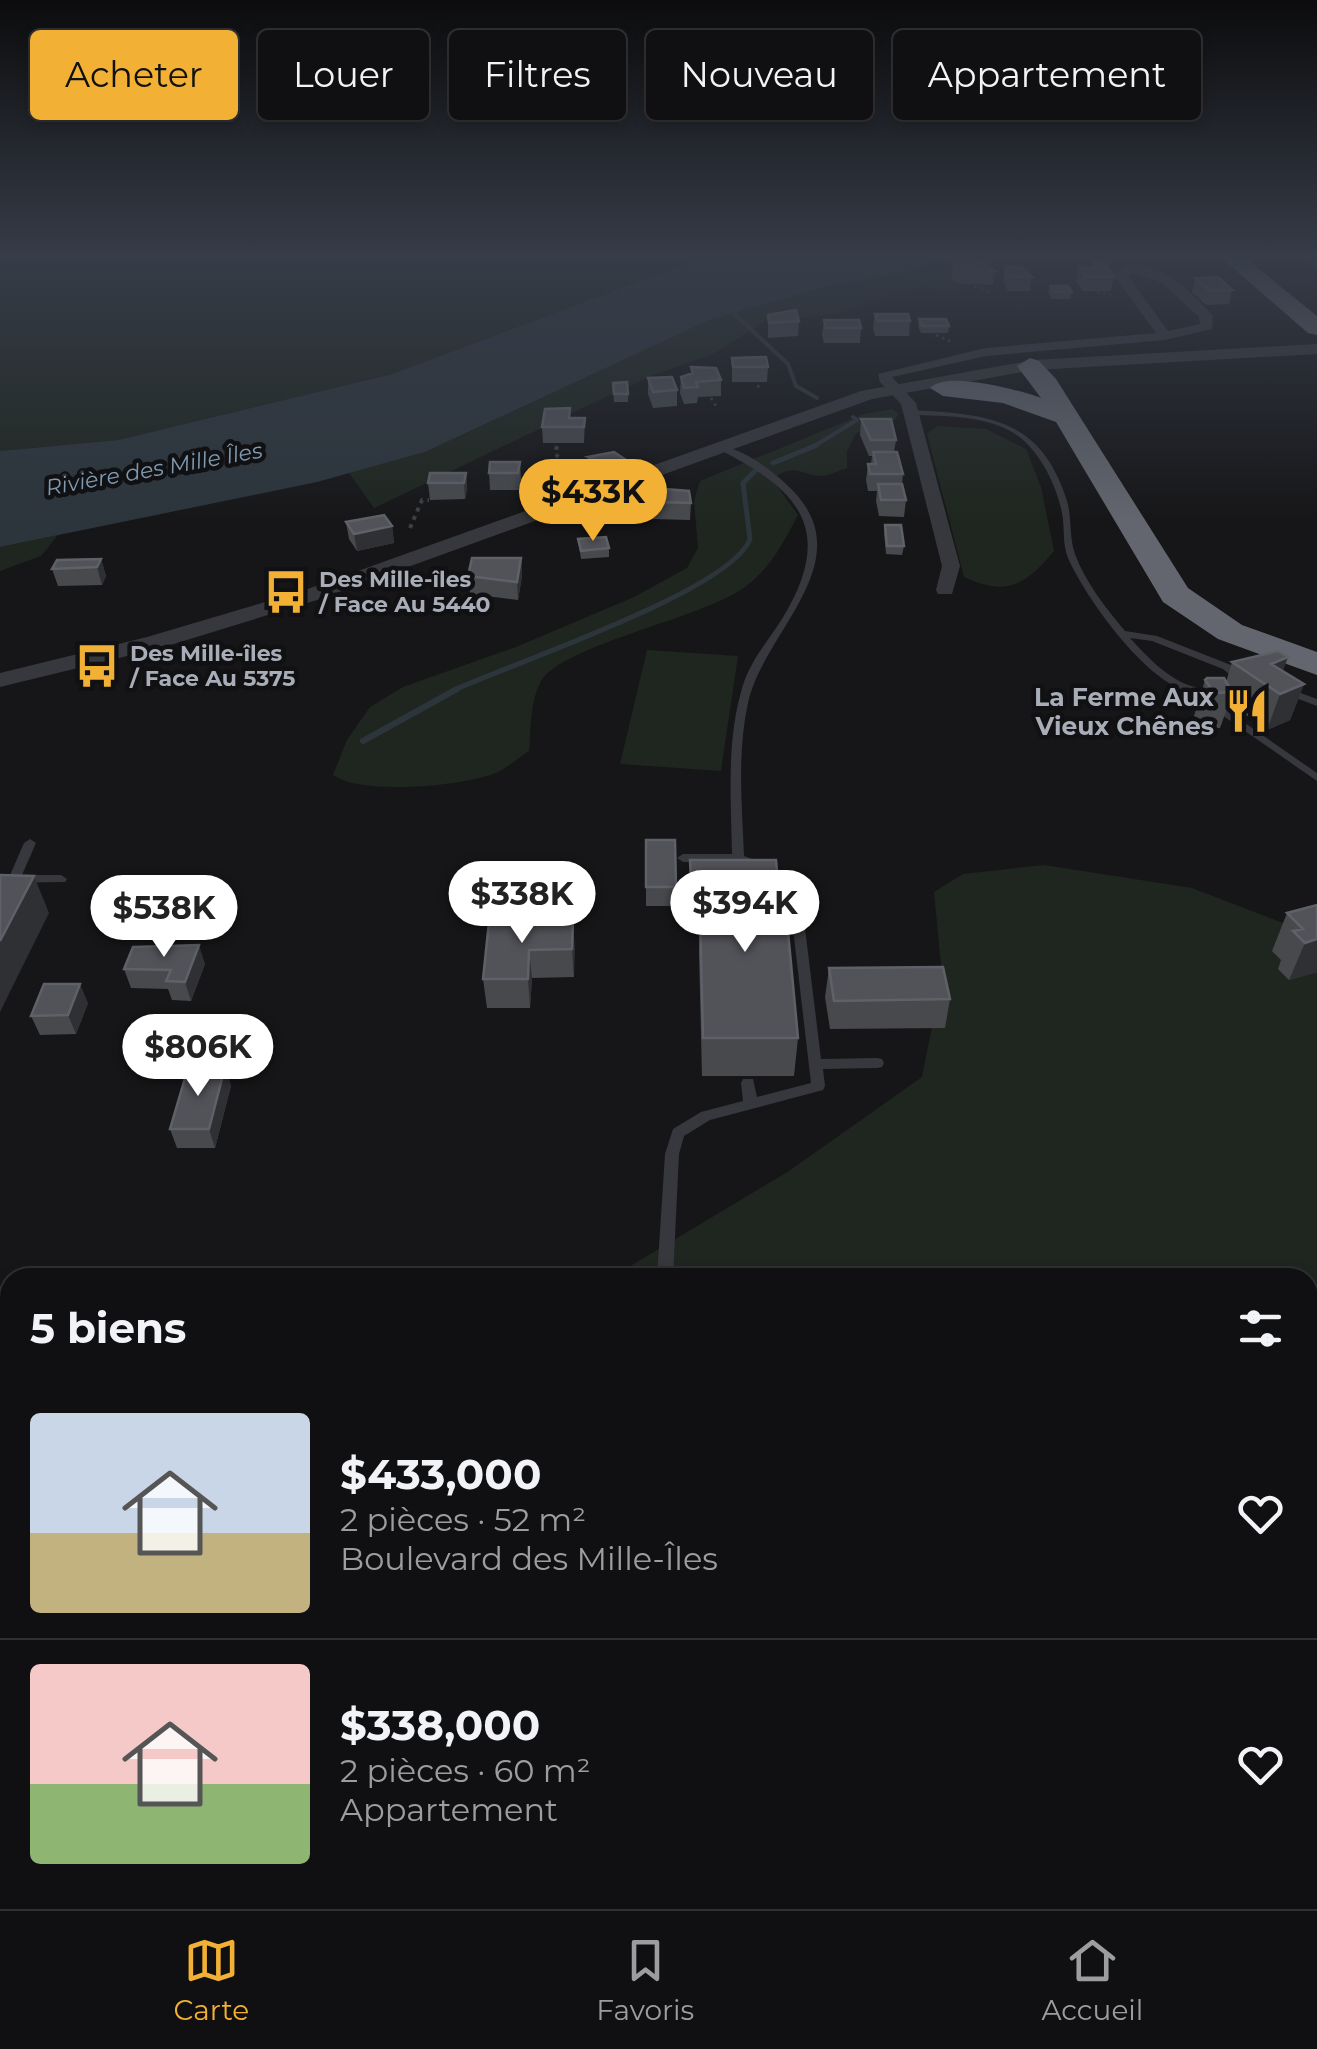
<!DOCTYPE html>
<html lang="fr">
<meta charset="utf-8">
<style>
:root{--surface:#101012;--page:#19191b;--text:#f1f3f6;--muted:#9c9d9f;--line:#303032;--accent:#f2b134}
body{margin:0;font-family:Montserrat,sans-serif;background:var(--page);color:var(--text);height:100vh;display:flex;flex-direction:column;font-size:38px;white-space:nowrap}
*{box-sizing:border-box;margin:0}
p{font-size:32px;color:var(--muted)}
.icon{flex:none;width:55px;height:55px;fill:none;stroke:currentColor;stroke-width:2;stroke-linecap:round;stroke-linejoin:round}
.map{position:relative;flex:1;overflow:hidden}
.drawer{position:absolute;left:0px;top:1268px;width:1318px;height:642px;display:flex;flex-direction:column;background:var(--surface);border-radius:30px 30px 0 0;box-shadow:0 5px 15px #0003,0 0 0 2px var(--line)}
.drawer>*{flex:none}
.hud{position:absolute;left:30px;top:30px;width:1258px;height:90px;display:flex;gap:20px}
.price{position:absolute;translate:-50% -85px;padding:0 22px;border-radius:35px;background:#fff;color:#222;font-size:32px;line-height:65px;filter:drop-shadow(0 2px 5px #0008)}
.price::after{content:'';position:absolute;left:50%;top:60px;width:30px;height:22px;margin-left:-15px;background:inherit;clip-path:polygon(0 0,100% 0,50% 100%)}
.price.on{background:var(--accent);color:#111}
ul{padding:0;list-style:none}
li{display:flex;align-items:center;gap:30px;height:250px;padding:0 30px}
li+li{border-top:2px solid var(--line)}
li span{display:grid;place-items:center;flex:none;width:280px;height:200px;border-radius:10px;color:#555}
li>.icon{margin-inline-start:auto}
span .icon{width:120px;height:120px;fill:#fffc;stroke-width:1}
li b{font-size:42px}
h2{display:flex;justify-content:space-between;align-items:center;height:120px;padding:0 30px;font-size:42px}
.pill{padding:0 35px;border-radius:10px;background:var(--surface);box-shadow:0 5px 15px #0003,0 0 0 2px var(--line);font-size:35px;line-height:90px}
.pill.on{background:var(--accent);color:#111}
.tabs{display:flex;justify-content:space-around;align-items:center;height:140px;border-top:2px solid var(--line);background:var(--surface);font-size:28px;color:var(--muted)}
.tabs a{display:grid;justify-items:center;gap:5px}
.tabs .on{color:var(--accent)}
.map>svg:first-child{display:block}
</style>
<div class="map">
<svg width="1317" height="1909" viewBox="0 0 1317 1909">
<rect width="100%" height="100%" fill="#161618"/>
<path fill="#1e261f" d="M0,256H707L392,374L118,440L0,451Z
M937,256H1010L957,265L963,291L951,294L927,287L895,292L837,314L765,321L713,354L648,377L374,508L349,473L425,452L707,321L820,288L916,270Z
M892,409L899,414L894,421L856,433L847,451V468C840,470 828,476 821,476C797,475 797,462 772,479L798,515C783,543 771,568 745,587C704,618 557,646 540,683C530,703 531,728 529,751C519,757 508,768 496,773C462,786 363,796 333,775L347,740L370,707L403,687L516,647L634,597L687,568L698,548L694,501L700,481L864,414Z
M937,426L986,429L1026,449L1041,487L1054,551C1026,585 1006,597 964,577L927,434Z
M58,535L41,556L0,571V547Z
M647,650L738,656L721,771L620,764Z
M1044,865L1192,888L1317,936V1909H0V1887L10,1861V1900H1308V1278L612,1277L789,1171L922,1077L942,976L934,892L963,874Z"/>
<path fill="#2c353c" d="M707,256H937L916,270L820,288L707,321L425,452L317,482L0,547V451L118,440L392,374Z"/>
<g fill="none" stroke-linecap="round" stroke-linejoin="round">
<path stroke="#2c353c" stroke-width="4" d="M728,308L788,364L796,386L817,398
M811,448L857,420L853,417"/>
<path stroke="#2c353c" stroke-width="5" d="M773,463L817,445
M452,691C510,664 731,591 750,539L743,483L756,470"/>
<path stroke="#2c353c" stroke-width="6" d="M363,741L457,689"/>
<path stroke="#3d3f44" stroke-width="2.5" stroke-dasharray="2.5 4" stroke-linecap="butt" d="M968,284L990,292
M1097,292L1111,295
M936,335L950,341
M758,385L759,389
M711,398L716,406"/>
<path stroke="#3d3f44" stroke-width="4" stroke-dasharray="4 5" stroke-linecap="butt" d="M557,446L555,454L562,460
M410,528L422,500H429"/>
<path fill="#37383d" fill-rule="evenodd" d="M1301,256H1308L1317,263V268Z
M908,411C926,410 944,412 962,414C1020,421 1049,445 1067,501C1072,518 1069,537 1075,554C1085,582 1106,608 1125,631L1157,636L1231,665L1239,673L1236,686H1228L1229,674L1223,669L1152,641L1130,638C1147,657 1170,681 1195,687C1204,690 1211,688 1219,692C1166,716 1086,599 1068,558C1062,543 1065,528 1062,513C1057,487 1042,456 1022,439C993,415 947,416 911,415H908Z
M720,446C743,449 769,468 786,484C868,558 764,629 748,703C737,753 742,805 744,856L760,862L762,865L760,868L756,869L744,865L742,868H734L732,862H683L677,858L683,854H732C731,798 726,740 743,685C751,660 768,641 782,619C835,532 802,491 720,450Z
M1284,687L1317,699V706L1280,692V688Z
M1213,701L1317,773V781L1209,706L1208,704Z
M30,839L36,843L22,875H61L67,879L65,882L0,883V875H10L24,843Z
M771,875L775,876L804,920L821,1059L877,1058L882,1059L884,1063L882,1067L877,1068L823,1069L825,1086L823,1090L710,1120L684,1136L679,1154L673,1278H657L665,1154L673,1129L701,1112L743,1101L741,1083L743,1079H753L757,1097L811,1083L792,920L765,879Z"/>
<path fill="#37383d" fill-rule="evenodd" d="M1131,265C1166,266 1191,291 1213,316L1212,329L1165,340L986,356L892,377L916,403L960,566L952,594H938L936,590L942,566L901,404L880,382L878,374L986,348L1156,333L1113,274ZM1133,273L1162,283L1199,317L1200,324L1168,331L1127,275Z"/>
<path fill="#37383d" fill-rule="evenodd" d="M1317,344V354L1034,370L872,399L317,600L164,647L0,687V673L147,637L302,591L861,391L1034,360Z"/>
<path fill="#63666e" fill-rule="evenodd" d="M1219,256H1243L1317,316V335L1308,333Z
M1030,358L1039,361L1056,379L1188,588L1242,625L1317,652V675L1218,639L1163,602L1056,422L1003,403L943,396L930,388C946,370 1019,390 1041,398L1017,366Z"/>
</g>
<path fill="#47494d" d="M953,262L995,271L993,285L954,283L951,276Z
M1092,262L1114,277L1111,291H1083L1076,281L1079,267L1091,268Z
M1005,267L1032,277L1030,291H1008L1003,281Z
M1195,278L1232,290L1229,304L1206,305L1192,292Z
M1050,286L1072,292L1070,299H1052L1048,293Z
M875,314L910,321L909,336H875L873,328Z
M768,315L799,321L798,336L768,338Z
M919,319L949,326L948,333H921L918,326Z
M824,320L861,328L860,343H824L822,335Z
M732,358L768,367L767,382H732Z
M691,367L721,380V396L698,397L697,403L684,404L680,393L681,377L691,373Z
M648,378L677,390V406L653,408L648,394Z
M613,383L628,394V402H614Z
M570,418H585L584,443H543L542,427Z
M861,419L896,440L894,452L903,474L902,484L906,500L904,517L879,516L876,501L877,491H868L866,480L868,464H871L872,456H869L860,435Z
M588,457L626,460L627,468L609,474L588,466Z
M520,462L521,478L519,490H490L489,473Z
M466,473L467,489L465,499L430,500L428,483Z
M652,488L691,503L690,520L653,519Z
M346,522L392,526L394,543L357,551L349,539Z
M885,525L904,546L902,555L886,554L884,533Z
M578,539L609,548V557L581,559Z
M521,558L522,576L518,600L470,594L468,576Z
M101,559L106,576L102,585L58,586L52,569Z
M1232,662L1283,672L1304,684L1290,720L1267,730L1229,703L1220,728L1203,729L1194,716L1205,680L1226,682Z
M646,840L676,887V906H646Z
M690,860L779,892L778,910L798,1038L794,1076H702L699,953L700,919H690Z
M1317,905V972L1289,980L1278,969L1281,960L1272,951L1287,913Z
M573,921L574,977L532,978L530,1008H487L483,979Z
M205,964L191,1001L172,1000L168,989L131,988L124,969Z
M829,968L950,999L945,1028L830,1029L825,997Z
M88,1003L76,1034L40,1035L31,1016Z
M225,1067L231,1086L215,1148H177L170,1129Z"/>
<path fill="#2f3033" d="M626,460L627,468L609,474V466Z
M466,473L467,489L465,499L464,483Z
M392,526L394,543L357,551L354,534Z
M521,558L522,576L518,600L517,582Z
M101,559L106,576L102,585L97,567Z
M1288,657L1276,691L1271,664Z
M1304,684L1290,720L1267,730L1280,694Z
M34,876L49,913L0,1012V941Z
M573,921L575,949L574,977L572,949Z
M1317,939V972L1289,980L1305,943Z
M199,945L205,964L191,1001L185,982Z
M529,950L532,978L530,1008L528,979Z
M80,984L88,1003L76,1034L68,1015Z
M225,1067L231,1086L215,1148L209,1129Z"/>
<path fill="#525359" stroke="#5f6168" stroke-width="2.5" d="M953,262H982L995,271L956,269Z
M1092,262H1104L1109,269H1097Z
M1005,267H1022L1032,277H1010Z
M1079,267L1109,269L1114,277H1085Z
M1218,277L1232,290L1209,291L1195,278Z
M1050,286H1068L1072,292H1053Z
M796,310L799,321L769,323L768,315Z
M875,314H908L910,321H877Z
M919,319H946L949,326H922Z
M824,320H859L861,328H826Z
M766,357L768,367H733L732,358Z
M691,367L716,368L721,380L696,382L698,387L684,388L681,377L693,373Z
M672,377L677,390L653,392L648,378Z
M627,382L628,394H614L613,383Z
M570,408L569,418H585L584,427H542L545,409Z
M861,419H891L896,440H871Z
M614,452L626,460L609,466L588,457Z
M873,452H897L903,474H870L868,464H876Z
M490,462H520L518,473H489Z
M430,473H466L464,483H428Z
M878,484H902L906,500H881Z
M652,488L689,491L691,503L653,502Z
M384,515L392,526L354,534L346,522Z
M885,525H901L904,546H887Z
M606,537L609,548L581,551L578,539Z
M472,558H521L517,582L468,576Z
M101,559L97,567L52,569L57,560Z
M1278,651L1288,657L1271,664L1304,684L1280,694L1232,662Z
M1207,678H1224L1232,692L1214,693L1205,680Z
M646,840H675L676,887H646Z
M690,860H776L779,892H758L759,910H786L798,1038H703L700,915H721L719,882H691Z
M0,875L34,876L0,941Z
M1317,905V939L1305,943L1293,931L1303,929L1287,913Z
M573,921L572,949L529,950L528,979H483L489,922Z
M199,945L185,982L166,981L171,970L124,969L133,947Z
M943,967L950,999L834,1001L829,968Z
M44,984H80L68,1015L31,1016Z
M225,1067L209,1129H170L188,1068Z"/>
<linearGradient id="sky" x2="0" y2="1"><stop stop-color="#0c0c0d"/><stop offset="0.49" stop-color="#363c48"/><stop offset="1" stop-color="#363c48" stop-opacity="0"/></linearGradient>
<rect width="1317" height="523" fill="url(#sky)"/>
<defs>
<g id="bus-bare" transform="scale(3.45)"><path d="M-5-6H5V4H4V6H2V4H-2V6H-4V4H-5ZM-3.5-4V0h7V-4ZM-3.5 1.2v1.5H-2V1.2ZM2 1.2v1.5H3.5V1.2Z" fill="#f2b134" stroke="#111113" stroke-width="2.5" paint-order="stroke"/></g>
<g id="restaurant-bare" transform="scale(3.45)"><path d="M-5-6h1v4h1v-4h1v4h1v-4h1v5L-1.5 .5V6h-2V.5L-5-1ZM5-6V6H3V1.5H1.5Q1.5-4 5-6Z" fill="#f2b134" stroke="#111113" stroke-width="2.5" paint-order="stroke"/></g>
</defs>
<g fill-rule="evenodd">
<use href="#bus-bare" x="286" y="592"/>
<use href="#bus-bare" x="97" y="666"/>
<use href="#restaurant-bare" x="1247" y="711"/>
</g>
<g text-anchor="middle" dominant-baseline="central" stroke-width="9" stroke-linejoin="round" paint-order="stroke">
<g font-size="22" font-style="italic" fill="#7f9bb3" stroke="#111113">
<text transform="translate(154 469) rotate(-10)">Rivière des Mille Îles</text>
</g>
<g font-size="22" font-weight="bold" fill="#a8adb8" stroke="#111113" text-anchor="start">
<text x="319" y="579">Des Mille-îles<tspan x="319" dy="25">/ Face Au 5440</tspan></text>
<text x="130" y="653">Des Mille-îles<tspan x="130" dy="25">/ Face Au 5375</tspan></text>
</g>
<g font-size="25" font-weight="bold" fill="#a8adb8" stroke="#111113" text-anchor="end">
<text x="1214" y="697">La Ferme Aux<tspan x="1214" dy="29">Vieux Chênes</tspan></text>
</g>
</g>
</svg>
<b class="price on" style="left:593px;top:544px">$433K</b>
<b class="price" style="left:522px;top:946px">$338K</b>
<b class="price" style="left:745px;top:955px">$394K</b>
<b class="price" style="left:164px;top:960px">$538K</b>
<b class="price" style="left:198px;top:1099px">$806K</b>
<div class="hud">
<a class="pill on">Acheter</a>
<a class="pill">Louer</a>
<a class="pill">Filtres</a>
<a class="pill">Nouveau</a>
<a class="pill">Appartement</a>
</div>
<section class="drawer">
<h2>5 biens<svg class="icon" aria-label="filters" viewBox="0 0 24 24"><path d="M4 7h16M4 17h16"/><circle cx="9" cy="7" r="2"/><circle cx="15" cy="17" r="2"/></svg></h2>
<ul>
<li><span style="background:linear-gradient(#c9d6e8 60%,#c2b280 0)"><svg class="icon" aria-label="home" viewBox="0 0 24 24"><path d="M3 11l9-7 9 7M6 9v11h12V9"/></svg></span><div><b>$433,000</b><p>2 pièces · 52 m²</p><p>Boulevard des Mille-Îles</p></div><svg class="icon" aria-label="heart" viewBox="0 0 24 24"><path d="M12 20l-8-8c-3-5 5-10 8-4 3-6 11-1 8 4z"/></svg></li>
<li><span style="background:linear-gradient(#f6c9c9 60%,#8fb573 0)"><svg class="icon" aria-label="home" viewBox="0 0 24 24"><path d="M3 11l9-7 9 7M6 9v11h12V9"/></svg></span><div><b>$338,000</b><p>2 pièces · 60 m²</p><p>Appartement</p></div><svg class="icon" aria-label="heart" viewBox="0 0 24 24"><path d="M12 20l-8-8c-3-5 5-10 8-4 3-6 11-1 8 4z"/></svg></li>
</ul>
</section>
</div>
<nav class="tabs">
<a class="on"><svg class="icon" aria-label="map" viewBox="0 0 24 24"><path d="M3 6l6-2 6 2 6-2v14l-6 2-6-2-6 2zM9 4v14M15 6v14"/></svg>Carte</a>
<a><svg class="icon" aria-label="saved" viewBox="0 0 24 24"><path d="M7 4h10v16l-5-4-5 4z"/></svg>Favoris</a>
<a><svg class="icon" aria-label="home" viewBox="0 0 24 24"><path d="M3 11l9-7 9 7M6 9v11h12V9"/></svg>Accueil</a>
</nav>
